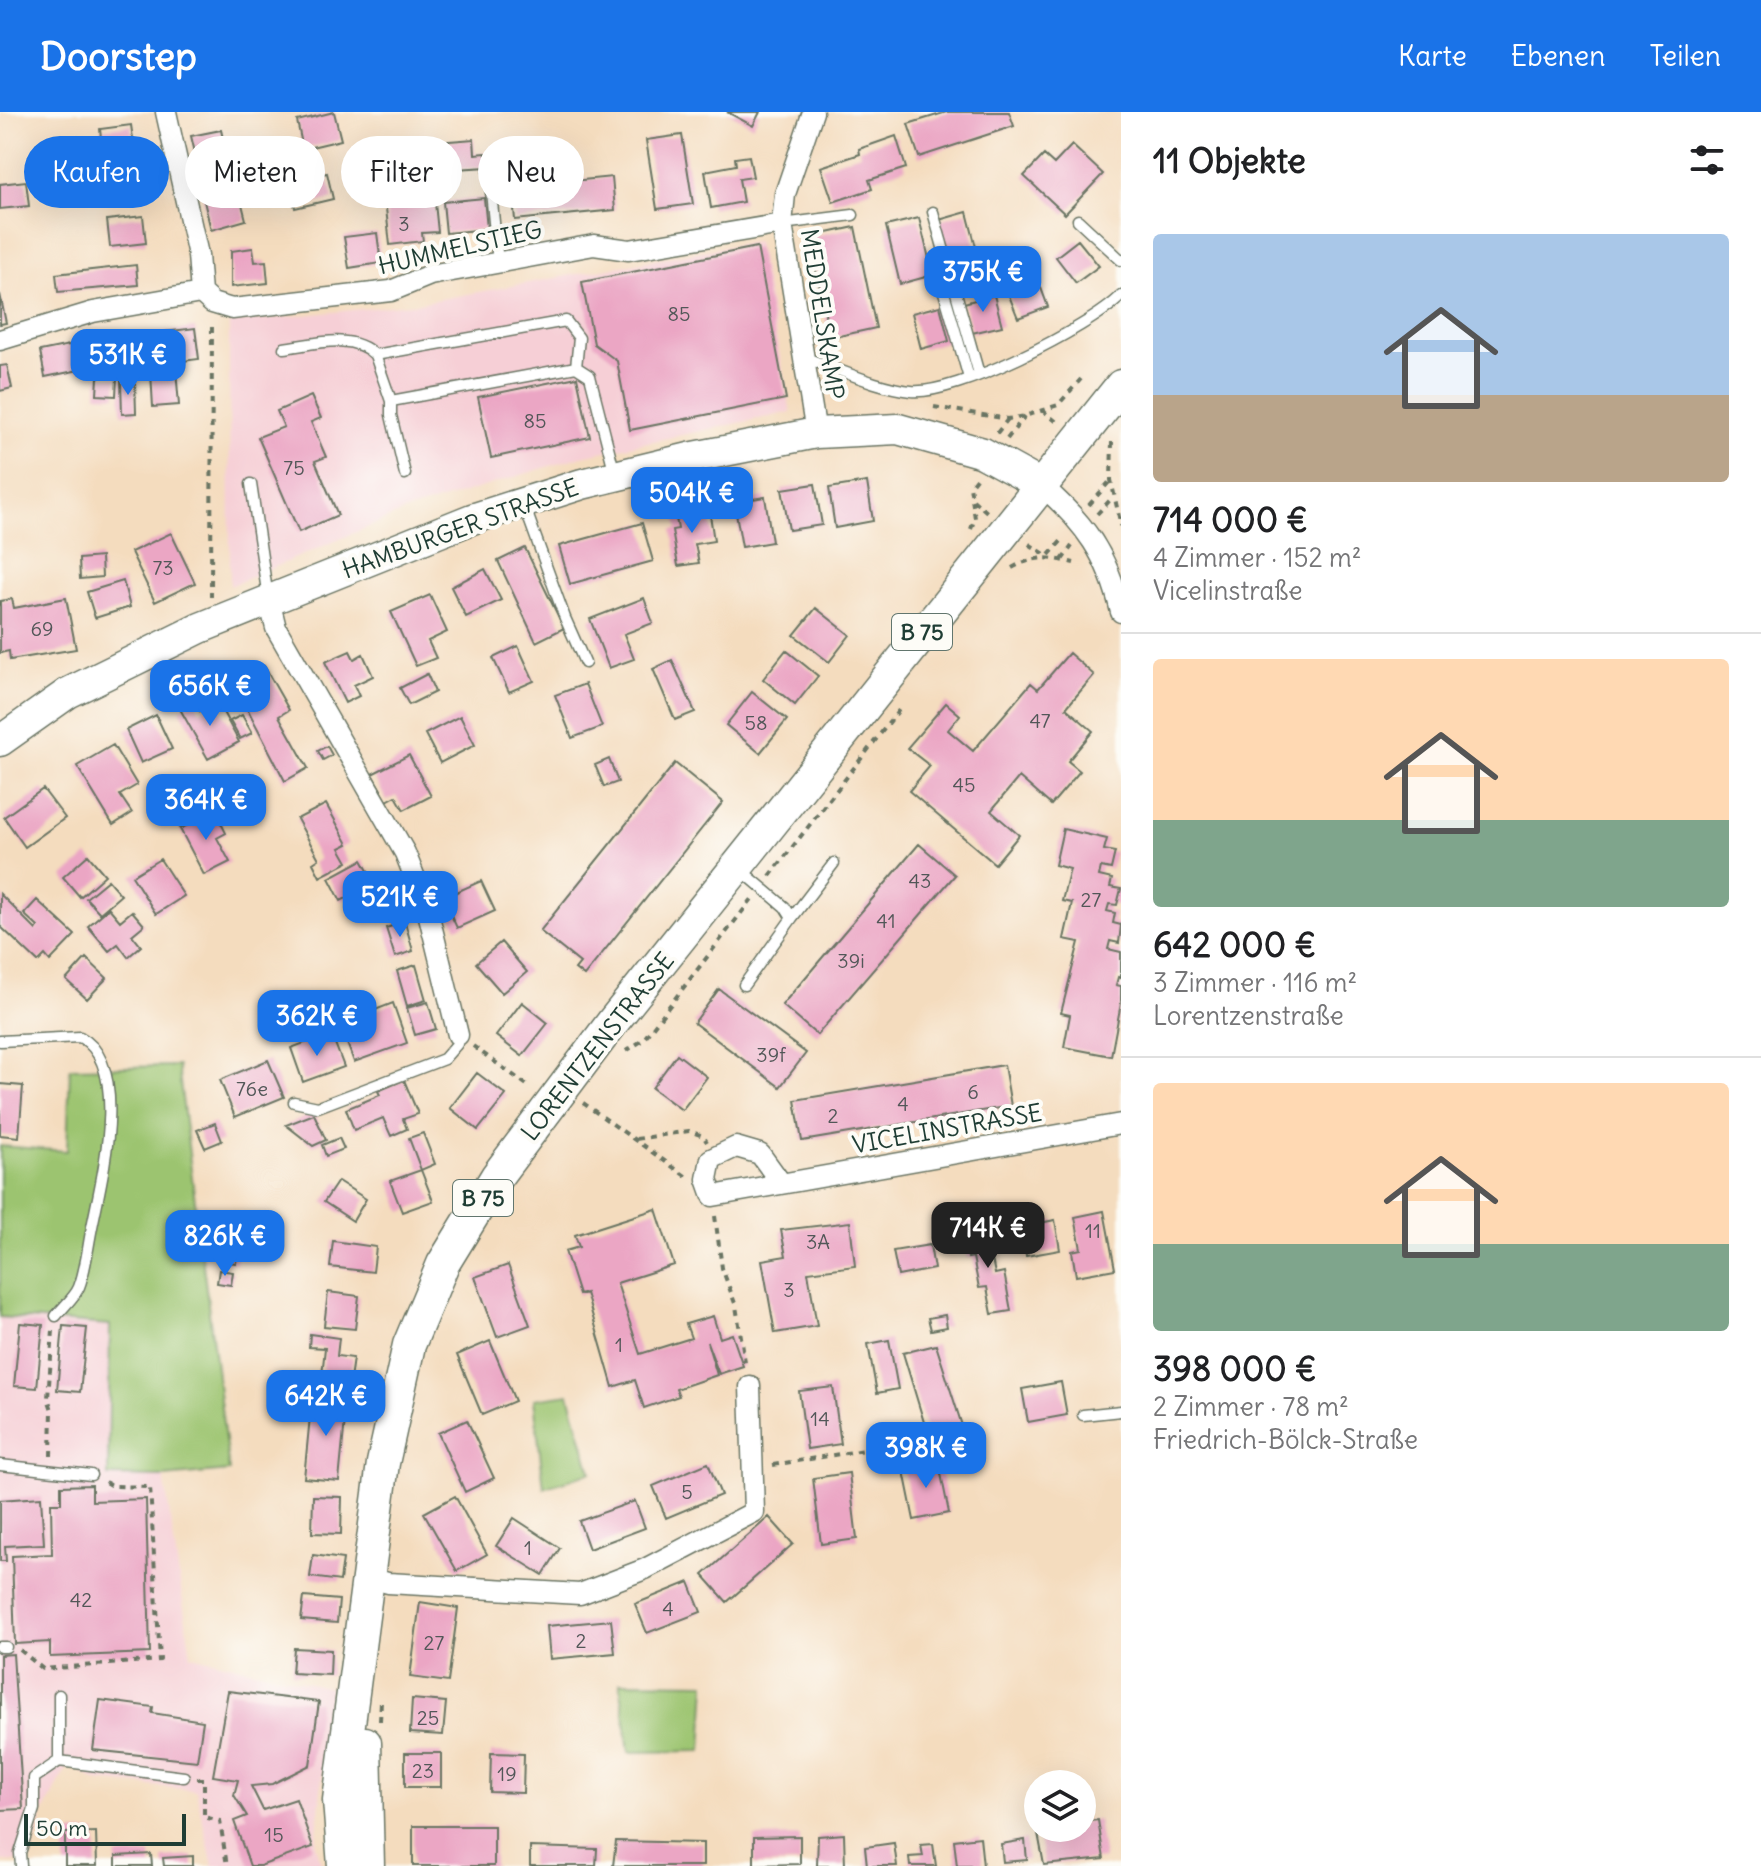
<!DOCTYPE html>
<html lang="de">
<meta charset="utf-8">
<style>
:root{--surface:#fff;--page:#f6f6f6;--text:#202124;--muted:#757577;--line:#e0e0e0;--accent:#1a73e8}
body{margin:0;font-family:Delius,sans-serif;background:var(--page);color:var(--text);height:100vh;display:flex;flex-direction:column;font-size:30px;white-space:nowrap}
*{box-sizing:border-box;margin:0}
p{font-size:26px;color:var(--muted)}
.icon{flex:none;width:44px;height:44px;fill:none;stroke:currentColor;stroke-width:2;stroke-linecap:round;stroke-linejoin:round}
.map{position:relative;flex:1;overflow:hidden}
.panel{display:flex;flex-direction:column;background:var(--surface);width:640px}
.panel>*{flex:none}
.hud{position:absolute;left:24px;top:24px;width:760px;height:72px;display:flex;gap:16px}
.fabs{position:absolute;left:1024px;top:1658px;display:grid;gap:16px}
.fabs a{display:grid;place-items:center;width:72px;height:72px;border-radius:50%;background:var(--surface);box-shadow:0 8px 32px #0002;font-size:40px}
.scale{position:absolute;left:24px;bottom:20px;width:162px;box-sizing:border-box;padding-left:8px;border:4px solid #1f3d34;border-top:0;font-size:22px;line-height:28px;white-space:nowrap;color:#1f3d34;-webkit-text-stroke:6px #fdfcf7;paint-order:stroke}
.price{position:absolute;translate:-50% -68px;padding:0 18px;border-radius:16px;background:var(--accent);color:#fff;font-size:26px;line-height:52px;filter:drop-shadow(0 2px 4px #0008)}
.price::after{content:'';position:absolute;left:50%;top:48px;width:24px;height:18px;margin-left:-12px;background:inherit;clip-path:polygon(0 0,100% 0,50% 100%)}
.price.current{background:#222;color:#fff}
ul{padding:0;list-style:none}
li{display:grid;align-content:center;gap:16px;height:424px;padding:0 32px}
li+li{border-top:2px solid var(--line)}
li span{display:grid;place-items:center;height:248px;border-radius:8px;color:#555}
li>.icon{margin-inline-start:auto}
span .icon{width:144px;height:144px;fill:#fffc;stroke-width:1}
li b{font-size:34px}
h2{display:flex;justify-content:space-between;align-items:center;height:96px;padding:0 32px;font-size:34px}
.tag{padding:0 28px;border-radius:36px;background:var(--surface);box-shadow:0 8px 32px #0002;font-size:28px;line-height:72px}
.tag.current{background:var(--accent);color:#fff}
header{display:flex;align-items:center;gap:48px;box-sizing:border-box;height:112px;padding:0 40px;background:var(--accent);color:#fff}
header strong{font-size:38px}
nav{display:flex;gap:44px;margin-inline-start:auto;font-size:28px}
main{display:flex;flex:1;min-height:0}
.map>svg:first-child{display:block}
</style>
<header>
<strong>Doorstep</strong>
<nav><a>Karte</a><a>Ebenen</a><a>Teilen</a></nav>
</header>
<main>
<div class="map">
<svg width="1121" height="1754" viewBox="0 0 1121 1754">
<rect width="100%" height="100%" fill="#fdfcf7"/>
<filter id="ink" filterUnits="userSpaceOnUse"><feTurbulence type="fractalNoise" baseFrequency=".0125" numOctaves="2"/><feDisplacementMap in="SourceGraphic" scale="16" xChannelSelector="R" yChannelSelector="G"/><feConvolveMatrix kernelMatrix="1 2 1 2 8 2 1 2 1" color-interpolation-filters="sRGB"/></filter>
<filter id="wash" filterUnits="userSpaceOnUse"><feTurbulence type="fractalNoise" baseFrequency=".006" numOctaves="4" result="noise"/><feDisplacementMap in="SourceGraphic" scale="32" xChannelSelector="R" yChannelSelector="G"/><feGaussianBlur stdDeviation="1.8" result="paint"/><feColorMatrix in="noise" values="0 0 0 0 0 0 0 0 0 0 0 0 0 0 0 0 0 1.4 0 .05"/><feComposite in="paint" operator="in"/></filter>
<g filter="url(#wash)">
<rect width="100%" height="100%" fill="#f4dcbe"/>
<path fill="#f6cfd6" d="M757,129L791,300L582,344L403,400L230,474L229,211L419,191Z
M0,1205L110,1213L108,1363L164,1365L191,1543L330,1576L316,1733L322,1754H213L196,1678L95,1669L69,1652L43,1702L30,1748L0,1750Z"/>
<path fill="#9cc470" stroke="#5e8052" stroke-width="2" d="M178,954L229,1359L164,1365L108,1364L110,1213L0,1205V1034L67,1039L70,956Z
M569,1282L591,1360L544,1376L534,1287Z
M620,1570L706,1571L702,1639L629,1640Z"/>
<g id="blocks">
<path fill="#eba6c4" d="M334,0L341,28L303,37L297,9Z
M727,0H760L753,14Z
M947,0H1009L1014,14L919,45L908,12Z
M131,13L135,41L103,44L100,17Z
M221,18L227,44L264,35L268,54L231,63L228,50L199,57L191,24Z
M682,23L693,92L657,97L646,28Z
M896,24L906,56L869,68L872,77L833,90L821,55L860,42L859,37Z
M474,27L475,42L486,41L488,55L439,58L437,30Z
M1072,33L1103,62L1065,102L1024,64L1044,43L1054,52Z
M749,44L753,65L739,67L743,90L711,96L705,59L736,53L735,46Z
M327,61L333,87L295,96L289,69Z
M137,62L140,85L105,88L103,65Z
M612,65L615,98L515,108L512,75Z
M26,69L29,94L0,97V72Z
M238,76L246,108L211,118L203,85Z
M418,84L419,93L435,91L438,120L422,121L423,129L390,133L385,87Z
M484,86L487,117L446,121L443,90Z
M967,100L977,139L949,146L939,108Z
M143,104L146,131L110,135L107,108Z
M919,106L933,163L900,172L886,114Z
M855,115L876,216L830,226L809,125Z
M377,121L381,151L349,156L344,125Z
M1078,128L1099,154L1076,171L1056,145Z
M757,135L786,287L630,318L617,249L594,232L582,170Z
M253,136L255,150L266,149L268,171L231,175V139Z
M136,153L138,173L58,180L56,162Z
M1033,154L1048,195L1018,206L1002,166Z
M0,182L6,211L0,212Z
M994,183L1002,214L972,221L964,191Z
M940,194L949,229L921,237L912,201Z
M195,216L199,247L136,255L132,224Z
M99,227L104,253L45,265L40,239Z
M7,253L12,276L0,279V254Z
M176,258L179,293L153,295L151,260Z
M98,265H117L116,284L97,283Z
M577,265L590,325L491,346L478,285Z
M121,268H135L136,301L122,302Z
M311,284L321,306L311,310L326,345L315,349L338,403L299,420L258,325L284,315L277,299Z
M867,370L873,409L835,416L829,376Z
M815,372L822,413L789,418L782,377Z
M765,385L772,430L742,435L734,390Z
M709,396L714,429L695,432L699,451L678,454L672,418L678,417L675,401Z
M642,411L653,449L570,472L559,434Z
M171,421L195,471L155,490L131,440Z
M525,436L564,516L536,530L498,449Z
M101,445L102,465L80,467L79,447Z
M485,457L501,488L466,505L451,475Z
M123,469L130,495L95,506L87,480Z
M430,483L447,520L428,529L436,546L416,554L391,500Z
M66,486L76,537L10,548L9,539L0,541V489L12,487L14,496Z
M644,486L653,511L624,522L634,547L609,556L590,507Z
M816,496L850,523L829,550L794,523Z
M518,534L534,569L509,580L493,546Z
M786,538L818,564L795,593L763,567Z
M350,539L354,547L363,542L373,564L354,573L359,584L345,591L325,550Z
M1069,541L1094,563L1066,596L1093,619L1068,649L1080,659L1051,693L1019,665L991,699L1019,723L995,752L909,679L930,654L907,636L946,591L960,603L948,618L973,639L1031,571L1038,577Z
M672,548L695,600L675,608L653,557Z
M264,554L289,598L279,604L308,656L285,669L234,571Z
M427,562L435,580L409,593L400,576Z
M585,572L602,615L572,626L555,583Z
M752,580L787,608L760,641L726,613Z
M195,589L200,599L217,589L239,630L208,647L180,597Z
M156,603L172,637L141,651L126,618Z
M242,603L252,621L240,627L230,609Z
M460,604L475,633L440,651L425,622Z
M113,633L137,673L120,683L132,701L113,713L77,654Z
M327,634L332,643L323,648L318,639Z
M409,643L431,684L404,698L396,684L387,689L372,662Z
M609,647L618,670L604,675L595,653Z
M675,651L723,690L584,864L575,857L580,851L540,819Z
M199,669L209,689L194,697L183,677Z
M43,677L65,706L25,735L4,705Z
M326,692L348,732L340,736L348,750L320,765L313,751L319,747L297,707Z
M215,699L226,721L217,726L230,750L204,763L180,717Z
M1063,717L1107,727L1104,738L1115,740L1111,757L1101,755L1099,764L1112,767L1110,775L1121,777L1117,793L1109,792L1107,799L1115,801L1113,811L1121,813L1119,831L1110,829L1108,837L1121,840V866L1118,865L1116,873L1121,874V891L1111,944L1064,935L1070,903L1061,901L1079,830L1064,827L1072,791L1062,789L1070,757L1055,753Z
M919,732L955,763L817,923L782,893Z
M88,743L105,763L80,785L63,765Z
M160,747L184,784L156,802L132,764Z
M362,748L375,771L341,789L329,766Z
M108,768L121,783L100,801L86,786Z
M481,769L495,799L457,816L443,786Z
M0,782L36,818L38,815L24,802L37,788L75,823L50,849L45,843L38,850L0,814Z
M109,796L120,809L132,799L144,813L132,823L141,834L128,845L118,832L109,839L88,814Z
M405,810L413,839L395,845L386,816Z
M501,830L527,860L502,881L476,851Z
M86,846L107,866L87,887L66,868Z
M416,853L426,888L407,894L397,859Z
M719,877L806,941L780,975L694,911Z
M428,890L436,917L415,923L407,896Z
M522,890L548,911L522,944L496,924Z
M393,891L407,931L354,950L336,901L361,892L365,902Z
M331,921L344,955L303,970L291,936Z
M677,942L707,965L682,998L652,976Z
M268,948L284,985L235,1005L220,968Z
M1004,953L1011,994L802,1029L795,988Z
M477,961L506,983L478,1018L450,996Z
M404,968L418,1002L403,1007L407,1017L391,1024L383,1006L354,1018L346,997L380,983L378,979Z
M0,972L23,974L19,1025L0,1023Z
M314,1002L326,1028L313,1034L286,1013Z
M215,1011L222,1029L205,1036L197,1018Z
M423,1021L435,1052L421,1058L409,1026Z
M339,1026L344,1037L326,1044L322,1033Z
M421,1058L433,1089L402,1100L390,1069Z
M338,1069L366,1087L353,1109L324,1090Z
M656,1097L674,1153L617,1171L640,1242L691,1226L686,1212L713,1204L720,1226L732,1222L743,1254L719,1262L707,1230L717,1263L676,1277L679,1284L644,1296L635,1268L613,1275L586,1181L579,1183L565,1139L579,1135L575,1123Z
M1104,1099L1115,1157L1076,1164L1072,1139L1081,1137L1075,1105Z
M1055,1108L1060,1138L1026,1144L1020,1115Z
M850,1110L855,1154L808,1160L817,1214L775,1221L762,1148L786,1144L781,1118Z
M994,1118L998,1140L991,1142L995,1162L1004,1160L1011,1199L992,1202L987,1175L979,1176L973,1145L968,1146L964,1124Z
M333,1129L376,1135L373,1160L330,1155Z
M930,1133L934,1157L898,1164L893,1139Z
M223,1136L238,1138L236,1151L222,1149Z
M508,1153L530,1213L497,1225L475,1165Z
M219,1158L233,1160L231,1173L217,1171Z
M328,1180L359,1184L355,1217L324,1214Z
M945,1203L947,1215L931,1218L928,1206Z
M20,1211L43,1213L37,1276L14,1274Z
M63,1214L87,1216L80,1280L57,1278Z
M310,1222L339,1226L337,1244L353,1246L349,1275L321,1272L325,1236L309,1235Z
M889,1228L898,1277L877,1281L868,1232Z
M490,1229L515,1289L482,1303L457,1243Z
M936,1233L965,1323L930,1330L903,1241Z
M1061,1270L1067,1303L1028,1310L1022,1277Z
M833,1275L841,1332L807,1337L799,1279Z
M312,1284L347,1287L339,1369L304,1366Z
M467,1308L494,1366L465,1380L438,1321Z
M938,1347L949,1401L914,1408L903,1354Z
M708,1351L721,1383L666,1406L653,1374Z
M849,1361L857,1427L821,1432L813,1366Z
M92,1373V1389L146,1387L150,1541L50,1545V1530L15,1532L12,1444L52,1442L51,1391H61V1374Z
M313,1384L342,1385L341,1422L312,1421Z
M455,1384L487,1442L457,1459L424,1401Z
M41,1385L44,1432L5,1434L6,1449H0V1388Z
M635,1389L645,1416L589,1437L579,1409Z
M769,1405L793,1432L727,1490L703,1463Z
M514,1406L560,1436L543,1463L496,1434Z
M313,1443L343,1447L340,1469L310,1465Z
M689,1470L701,1500L647,1521L635,1492Z
M304,1485L339,1488L337,1511L301,1508Z
M420,1490L458,1496L448,1570L410,1565Z
M611,1508L615,1541L550,1547L547,1514Z
M294,1536L331,1538L330,1563L292,1561Z
M13,1542L23,1697L0,1698V1543Z
M228,1579L319,1590L310,1653L272,1672L251,1674L263,1698L296,1687L313,1735L260,1754H250L234,1709L247,1704L234,1683L238,1668L213,1664Z
M412,1587L446,1590L443,1623L410,1621Z
M100,1588L153,1595L152,1601L203,1609L197,1649L93,1638Z
M405,1641H441V1675H405Z
M491,1641L524,1642L523,1681L490,1680Z
M1098,1708L1104,1747L1044,1753L1037,1716H1082V1710Z
M413,1714H494V1754H413Z
M96,1720L97,1754H65V1721Z
M844,1722L845,1754H817L818,1724Z
M800,1724V1752L754,1753V1725Z
M980,1725L983,1754H957L954,1728Z
M1025,1728L1027,1748L1003,1750L1001,1732Z
M616,1729L703,1731V1754H613Z
M894,1731L897,1754H867L865,1735Z
M933,1732L936,1754H910L909,1745L923,1744L921,1733Z
M530,1735L597,1737L596,1754H530Z
M151,1742L152,1754H116V1744Z
M193,1744V1754H164L163,1746Z"/>
</g>
</g>
<g filter="url(#ink)">
<use href="#blocks" fill-opacity="0" stroke="#6a7564" stroke-width="2"/>
<g fill="none" stroke-linecap="round" stroke-linejoin="round">
<g stroke="#6a7564" stroke-width="13">
<path id="lane" d="M489,59L498,151
M933,100L979,262
M1078,108L1121,148
M782,112L853,103
M939,163L969,266
M284,236C314,232 352,220 375,243
M805,246C839,257 876,275 911,279C955,284 1089,216 1121,184
M391,289L375,243L566,209L579,226L576,255
M405,362L391,303V289L576,255L590,264L615,362
M251,372L268,486
M524,393L565,506L585,551
M741,758L785,795L792,806L744,873
M792,806L834,751
M0,929L80,925C132,952 101,1069 92,1115C88,1134 86,1157 79,1175C75,1185 63,1195 56,1204
M294,990L318,995L444,947L457,932L458,923
M1083,1303L1121,1299
M0,1353L91,1363
M0,1535H6
M59,1649L184,1665
M21,1754L20,1741L34,1697V1666L59,1649V1583"/>
</g>
<g stroke="#6a7564" stroke-width="23">
<path id="street" d="M166,0L198,143L201,181
M813,0L785,82L782,112L816,321
M201,181L212,191L232,197L391,179L430,163L594,133L629,138L782,112
M0,228L93,200L201,181
M1041,373C1085,411 1108,443 1121,500
M269,488L276,516L405,741L427,796L458,923
M781,1071L760,1042L736,1035L711,1047L707,1067L713,1084L1121,1012
M367,1465L388,1471L580,1482L645,1457L754,1400L750,1274"/>
</g>
<g stroke="#6a7564" stroke-width="33">
<path id="secondary" d="M0,629L68,581L200,516L472,407L582,372L689,346L816,321L898,317L983,341L1041,373"/>
</g>
<g stroke="#6a7564" stroke-width="35">
<path id="primary" d="M365,1631L368,1754
M344,1754L339,1688L383,1351L409,1233L443,1152L497,1064L612,911L1121,274"/>
</g>
<path stroke="#6a7564" stroke-width="4" stroke-dasharray="6 6" stroke-linecap="butt" d="M934,295L1008,307L1025,304L1058,293L1081,267
M1042,298L1057,310
M997,321L1008,307
M1007,327L1025,304
M1112,330L1111,368L1121,414
M973,388L987,400
M1089,393L1111,368
M1097,402L1113,385
M971,417L975,406L970,374L977,365
M1029,432L1048,444L1064,426
M1062,448L1072,434
M1012,456C1035,443 1049,445 1074,451
M211,485L212,209
M770,764L902,594
M473,934L531,976
M626,939L643,928L752,787
M583,991L687,1065
M636,1027L689,1019L703,1024L707,1030
M715,1104L722,1156L736,1194L746,1256
M51,1344L52,1298L48,1286L53,1218
M773,1353L901,1332
M20,1538L43,1557L160,1548L150,1375L112,1374L105,1370
M380,1609L381,1589
M197,1667H204V1705L220,1709L227,1754"/>
<use href="#lane" stroke="#fff" stroke-width="10"/>
<use href="#street" stroke="#fff" stroke-width="20"/>
<use href="#secondary" stroke="#fff" stroke-width="30"/>
<use href="#primary" stroke="#fff" stroke-width="32"/>
</g>
</g>
<g text-anchor="middle" dominant-baseline="central" stroke-width="8" stroke-linejoin="round" paint-order="stroke">
<g font-size="20" fill="#525758">
<text x="404" y="111">3</text>
<text x="679" y="201">85</text>
<text x="535" y="308">85</text>
<text x="294" y="355">75</text>
<text x="163" y="455">73</text>
<text x="42" y="516">69</text>
<text x="1040" y="608">47</text>
<text x="756" y="610">58</text>
<text x="964" y="672">45</text>
<text x="920" y="768">43</text>
<text x="1091" y="787">27</text>
<text x="886" y="808">41</text>
<text x="851" y="848">39i</text>
<text x="771" y="942">39f</text>
<text x="252" y="976">76e</text>
<text x="973" y="979">6</text>
<text x="903" y="991">4</text>
<text x="833" y="1003">2</text>
<text x="1093" y="1118">11</text>
<text x="818" y="1129">3A</text>
<text x="789" y="1177">3</text>
<text x="619" y="1232">1</text>
<text x="820" y="1306">14</text>
<text x="687" y="1379">5</text>
<text x="528" y="1435">1</text>
<text x="81" y="1487">42</text>
<text x="668" y="1496">4</text>
<text x="581" y="1528">2</text>
<text x="434" y="1530">27</text>
<text x="428" y="1605">25</text>
<text x="423" y="1658">23</text>
<text x="507" y="1661">19</text>
<text x="274" y="1722">15</text>
</g>
<g fill="#fdfcf7" stroke="#62766e" stroke-width="2">
<rect x="892" y="502" width="60" height="36" rx="6"/>
<rect x="453" y="1068" width="60" height="36" rx="6"/>
</g>
<g font-size="22" font-weight="bold" fill="#1f3d34">
<text x="922" y="520">B 75</text>
<text x="483" y="1086">B 75</text>
</g>
<g font-size="24" fill="#1f3d34" stroke="#fdfcf7">
<text transform="translate(460 135) rotate(-13)">HUMMELSTIEG</text>
<text transform="translate(823 202) rotate(81)">MEDDELSKAMP</text>
<text transform="translate(460 416) rotate(-20)">HAMBURGER STRASSE</text>
<text transform="translate(597 934) rotate(-52)">LORENTZENSTRASSE</text>
<text transform="translate(947 1016) rotate(-10)">VICELINSTRASSE</text>
</g>
</g>
</svg>
<div class="fabs">
<a><svg class="icon" aria-label="layers" viewBox="0 0 24 24"><path d="M12 4l9 5-9 5-9-5zM3 14l9 5 9-5"/></svg></a>
</div>
<div class="scale">50 m</div>
<b class="price" style="left:983px;top:202px">375K €</b>
<b class="price" style="left:128px;top:285px">531K €</b>
<b class="price" style="left:692px;top:423px">504K €</b>
<b class="price" style="left:210px;top:616px">656K €</b>
<b class="price" style="left:206px;top:730px">364K €</b>
<b class="price" style="left:400px;top:827px">521K €</b>
<b class="price" style="left:317px;top:946px">362K €</b>
<b class="price current" style="left:988px;top:1158px">714K €</b>
<b class="price" style="left:225px;top:1166px">826K €</b>
<b class="price" style="left:326px;top:1326px">642K €</b>
<b class="price" style="left:926px;top:1378px">398K €</b>
<div class="hud">
<a class="tag current">Kaufen</a>
<a class="tag">Mieten</a>
<a class="tag">Filter</a>
<a class="tag">Neu</a>
</div>
</div>
<section class="panel">
<h2>11 Objekte<svg class="icon" aria-label="filters" viewBox="0 0 24 24"><path d="M4 7h16M4 17h16"/><circle cx="9" cy="7" r="2"/><circle cx="15" cy="17" r="2"/></svg></h2>
<ul>
<li><span style="background:linear-gradient(#a9c7e8 65%,#b9a48a 0)"><svg class="icon" aria-label="home" viewBox="0 0 24 24"><path d="M3 11l9-7 9 7M6 9v11h12V9"/></svg></span><div><b>714 000 €</b><p>4 Zimmer · 152 m²</p><p>Vicelinstraße</p></div></li>
<li><span style="background:linear-gradient(#ffd9b3 65%,#7fa58c 0)"><svg class="icon" aria-label="home" viewBox="0 0 24 24"><path d="M3 11l9-7 9 7M6 9v11h12V9"/></svg></span><div><b>642 000 €</b><p>3 Zimmer · 116 m²</p><p>Lorentzenstraße</p></div></li>
<li><span style="background:linear-gradient(#ffd9b3 65%,#7fa58c 0)"><svg class="icon" aria-label="home" viewBox="0 0 24 24"><path d="M3 11l9-7 9 7M6 9v11h12V9"/></svg></span><div><b>398 000 €</b><p>2 Zimmer · 78 m²</p><p>Friedrich-Bölck-Straße</p></div></li>
</ul>
</section>
</main>
